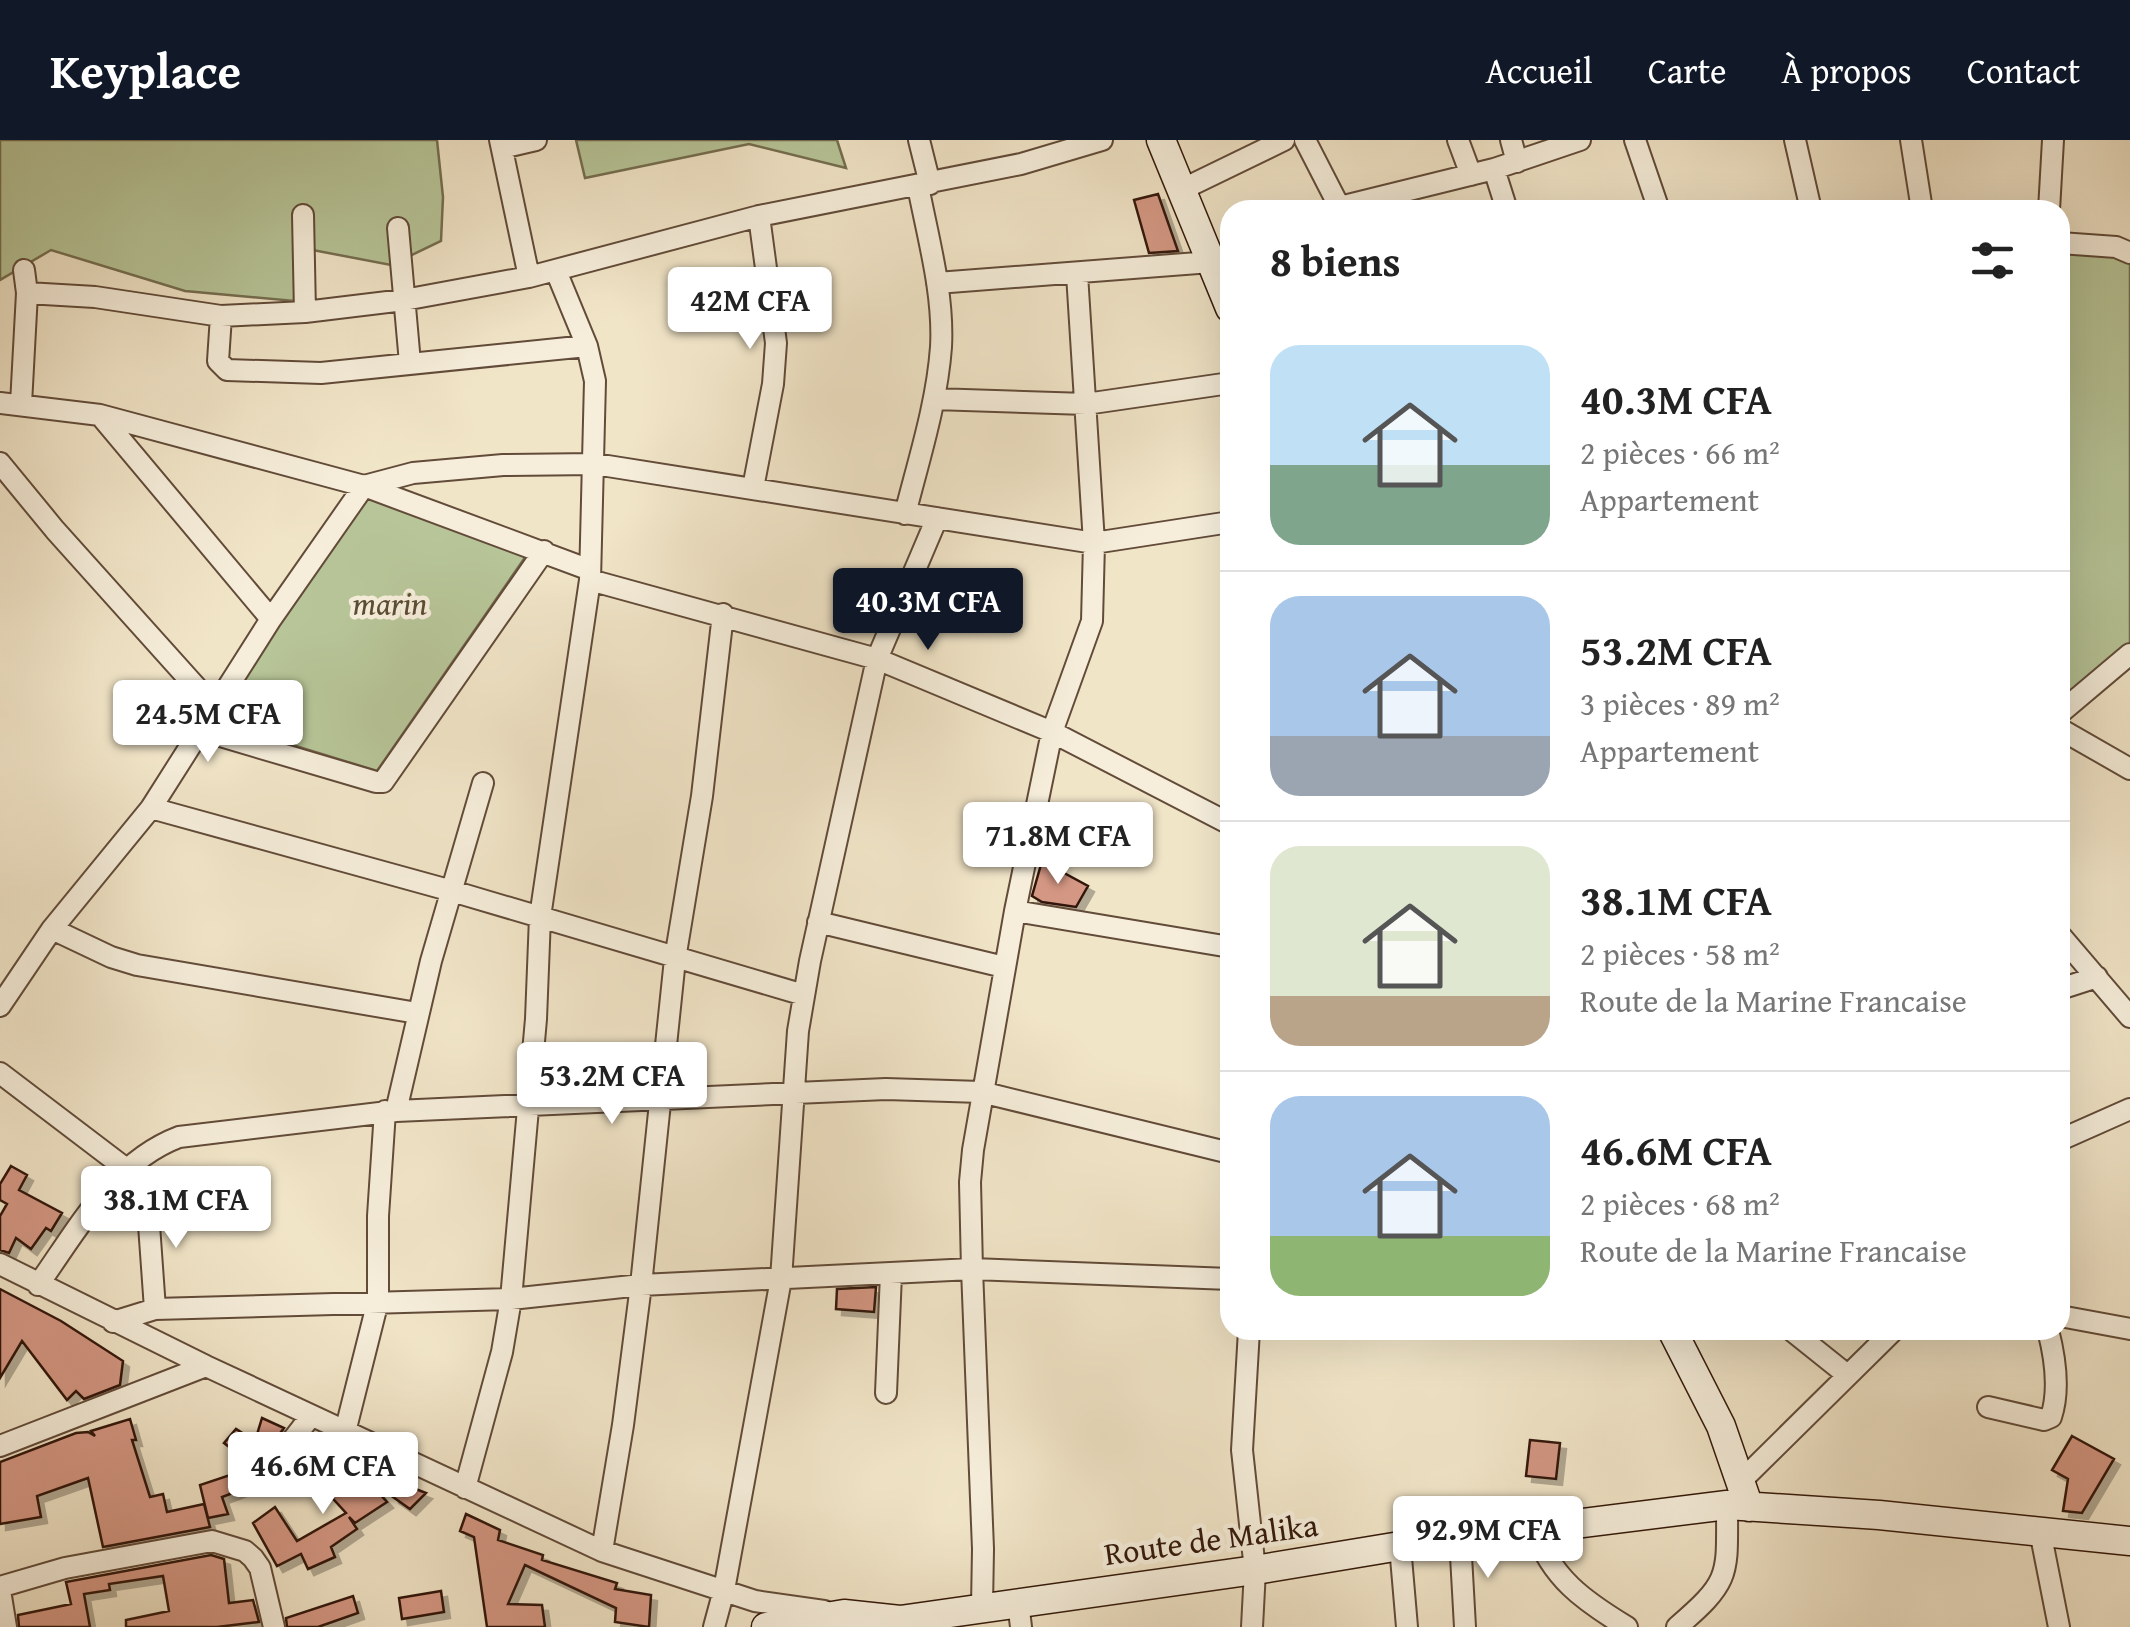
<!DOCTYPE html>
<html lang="fr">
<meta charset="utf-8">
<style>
:root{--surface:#fff;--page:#f6f6f6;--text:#222;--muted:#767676;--line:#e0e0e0;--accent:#111827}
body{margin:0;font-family:"Gentium Book Plus",serif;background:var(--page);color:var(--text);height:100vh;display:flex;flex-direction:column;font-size:38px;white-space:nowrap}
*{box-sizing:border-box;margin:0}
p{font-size:32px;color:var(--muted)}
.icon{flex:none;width:55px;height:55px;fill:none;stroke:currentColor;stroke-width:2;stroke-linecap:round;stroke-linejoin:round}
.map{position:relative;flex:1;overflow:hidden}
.drawer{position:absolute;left:1220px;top:60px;width:850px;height:1140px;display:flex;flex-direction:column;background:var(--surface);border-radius:30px;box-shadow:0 10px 40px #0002}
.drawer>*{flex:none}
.price{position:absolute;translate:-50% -85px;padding:0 22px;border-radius:10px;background:#fff;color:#222;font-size:32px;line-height:65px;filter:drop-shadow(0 2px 5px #0008)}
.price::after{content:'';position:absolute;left:50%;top:60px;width:30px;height:22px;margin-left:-15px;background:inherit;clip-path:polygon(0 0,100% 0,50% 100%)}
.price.selected{background:var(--accent);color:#fff}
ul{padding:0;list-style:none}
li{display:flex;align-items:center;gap:30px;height:250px;padding:0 50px}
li+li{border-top:2px solid var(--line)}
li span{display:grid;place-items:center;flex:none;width:280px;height:200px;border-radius:30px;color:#555}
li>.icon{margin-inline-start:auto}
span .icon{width:120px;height:120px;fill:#fffc;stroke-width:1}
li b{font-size:42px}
h2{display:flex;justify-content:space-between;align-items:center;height:120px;padding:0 50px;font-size:42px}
header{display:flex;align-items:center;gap:60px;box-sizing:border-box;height:140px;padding:0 50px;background:var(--accent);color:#fff}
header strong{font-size:48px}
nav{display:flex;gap:55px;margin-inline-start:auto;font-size:35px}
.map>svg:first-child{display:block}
</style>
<header>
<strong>Keyplace</strong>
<nav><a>Accueil</a><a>Carte</a><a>À propos</a><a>Contact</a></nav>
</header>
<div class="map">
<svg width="2130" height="1487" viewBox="0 0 2130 1487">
<defs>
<filter id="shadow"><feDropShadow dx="6" dy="6" stdDeviation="0" flood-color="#0004"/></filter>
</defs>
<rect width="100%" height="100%" fill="#f1e5c8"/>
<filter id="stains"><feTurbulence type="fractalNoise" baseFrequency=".002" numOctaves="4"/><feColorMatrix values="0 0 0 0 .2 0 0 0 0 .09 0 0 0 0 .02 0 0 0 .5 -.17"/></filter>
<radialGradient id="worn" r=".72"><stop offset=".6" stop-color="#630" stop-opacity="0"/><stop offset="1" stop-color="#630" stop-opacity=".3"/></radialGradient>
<path fill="#b7c598" stroke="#756e50" stroke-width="2.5" d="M0,0H437L443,57L441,101L391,125L297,107L294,161L185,151L51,110L0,140Z
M576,0H837L846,28L749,4L585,38Z
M2060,111H2108L2130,121V518L2060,573Z
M361,354L533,406L377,631L208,579Z"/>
<path fill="#d49783" stroke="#331809" stroke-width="2.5" filter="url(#shadow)" d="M1158,54L1178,111L1149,113L1134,60Z
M1042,721L1088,746L1076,767L1042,762L1032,756Z
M11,1026L27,1035L19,1050L62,1073L51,1091L46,1088L31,1109L16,1098L9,1113L0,1110V1076L7,1064L0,1060V1044Z
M876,1147L874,1172L836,1169L837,1149Z
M0,1149L61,1181L123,1221L120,1245L84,1259L76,1251L67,1260L22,1201L0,1238Z
M262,1278L284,1288L255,1327L224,1303L236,1289L255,1301Z
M130,1279L136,1300H132L150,1357L163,1354L167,1372L204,1364L210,1387L103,1407L88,1338L37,1356L41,1377L0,1384V1322L76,1293L88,1292L95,1296L91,1291Z
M2072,1296L2114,1319L2082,1373L2063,1371L2068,1339L2052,1330Z
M1530,1300L1560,1303L1556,1339L1526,1336Z
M345,1315L387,1362L355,1383L349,1377L357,1389L331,1407L335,1417L308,1429L301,1414L277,1426L253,1383L275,1367L297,1401L346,1373L314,1338Z
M251,1328L257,1344L222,1357L228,1374L208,1378L200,1345Z
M403,1344L426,1353L410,1369L393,1357Z
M466,1374L500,1390L498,1400L543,1415L542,1420L617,1443L615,1449L651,1455L649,1487L615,1482L616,1468L525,1425L508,1464L542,1465L545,1487H487L474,1397L460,1391Z
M211,1415L224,1419L229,1463L253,1460L259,1482L217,1487H126V1480L169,1471L163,1436L109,1444L110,1450L84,1454L90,1487H19L18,1475L71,1464L66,1442Z
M441,1451L444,1472L402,1479L399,1458Z
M353,1456L358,1473L318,1487H287L286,1478Z"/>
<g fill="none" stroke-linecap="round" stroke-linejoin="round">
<g stroke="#624b39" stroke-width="24">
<path id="street" d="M500,0L529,137
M919,0L930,44
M1305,0L1341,70
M1458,0L1471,35
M1511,0L1517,22
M1635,0L1659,70
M1795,0L1811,70
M1911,0L1922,70
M502,8L536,0
M1494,29L1507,70
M1181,50L1284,0
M1340,67L1494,29L1580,0
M2049,70L2053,0
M303,75L305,172
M398,88L410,223
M2060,103L2116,107L2130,113
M937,143L1211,122
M27,153L95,157L221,176L305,172L404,160L529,137L759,76L1021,24L1102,0
M221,176L218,221L227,230L321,233L587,206
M934,259L1086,264L1230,243
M0,263L100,275L364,346L590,430
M21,264L27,153L24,130
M100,275L271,479
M0,323L55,390L214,567
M753,348L773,244L776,203L759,76
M905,374C919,319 937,263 941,207C944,154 928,98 918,46
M590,440L877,519L1052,592L1230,684
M2060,573L2130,514
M2060,589L2130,629
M200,590L376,642H383L544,411
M151,668L452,751L804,855
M1015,771L1230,807
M818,782L1004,827
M52,789L111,817L137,825L417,873
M2060,795L2130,877
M2060,849L2097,837
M0,866L52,789L151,668L271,479L364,346L413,333L503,325L595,324L1094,403L1230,382
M0,933L125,1028
M396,971L431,821L483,643
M2060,1000L2130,969
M147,1057L155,1169
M0,1124L206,1226L602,1411L755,1461L824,1471
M38,1145C78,1089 113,1022 179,997L396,971L886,949L981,952L1230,1013
M2060,1176L2130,1189
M113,1182L155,1169L511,1159L641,1145L972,1129L1230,1139
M1249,1190L1242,1310L1255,1430L1252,1487
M1791,1190L1846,1234
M886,1253L891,1134
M1988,1267L2044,1280L2051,1277C2060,1250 2055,1217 2048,1190
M345,1292L378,1161V1076L385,971
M0,1306L206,1226
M267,1333L311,1276
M1741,1341L1894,1190
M465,1348L502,1212L511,1159L536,879L540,777L590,440L595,241L587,206L556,131
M1534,1388C1551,1438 1584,1461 1627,1487
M2040,1391L2059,1487
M1460,1398L1465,1487
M1400,1406L1407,1487
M602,1411L623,1285L641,1145L675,819L702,656L723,474
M0,1447L65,1428L212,1401L245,1411L253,1418L260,1428L274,1487
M0,1450L6,1487
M1018,1462L1021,1487
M982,1466L983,1409L972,1129L970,1042L973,1010L1015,771L1052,592L1092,481L1094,403L1077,134
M714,1487L724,1450L781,1139L798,891L810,821L877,519L937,378
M1677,1487C1732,1440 1727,1435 1727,1365"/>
</g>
<g stroke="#331809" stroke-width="31">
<path id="secondary" d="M1161,0L1230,168
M1672,1190L1721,1286L1749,1367
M766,1487L844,1474L900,1480L1255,1430L1400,1406L1727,1365L1879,1375L2130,1401"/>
</g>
<use href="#street" stroke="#f6eedb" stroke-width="20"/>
<use href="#secondary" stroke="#f6eedb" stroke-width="28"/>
</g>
<g text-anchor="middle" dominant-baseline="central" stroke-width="9" stroke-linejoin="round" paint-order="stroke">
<g font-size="32" font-style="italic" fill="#5b4c34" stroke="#f6eedb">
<text x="390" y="463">marin</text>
</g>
<g font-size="32" fill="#331809" stroke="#f6eedb">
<text transform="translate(1211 1399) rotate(-8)">Route de Malika</text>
</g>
</g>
<rect width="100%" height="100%" filter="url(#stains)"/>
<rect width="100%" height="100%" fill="url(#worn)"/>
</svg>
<b class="price" style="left:750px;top:212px">42M CFA</b>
<b class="price selected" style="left:928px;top:513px">40.3M CFA</b>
<b class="price" style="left:208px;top:625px">24.5M CFA</b>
<b class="price" style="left:1058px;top:747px">71.8M CFA</b>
<b class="price" style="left:612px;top:987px">53.2M CFA</b>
<b class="price" style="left:176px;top:1111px">38.1M CFA</b>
<b class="price" style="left:323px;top:1377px">46.6M CFA</b>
<b class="price" style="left:1488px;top:1441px">92.9M CFA</b>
<section class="drawer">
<h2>8 biens<svg class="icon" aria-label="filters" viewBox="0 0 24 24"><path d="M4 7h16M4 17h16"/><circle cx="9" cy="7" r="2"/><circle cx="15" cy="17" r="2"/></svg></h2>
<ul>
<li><span style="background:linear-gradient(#bfe0f5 60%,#7fa58c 0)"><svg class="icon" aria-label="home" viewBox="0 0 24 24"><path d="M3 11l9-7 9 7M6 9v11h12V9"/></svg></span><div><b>40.3M CFA</b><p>2 pièces · 66 m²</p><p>Appartement</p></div></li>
<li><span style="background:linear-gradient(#a9c7e8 70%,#9aa5b1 0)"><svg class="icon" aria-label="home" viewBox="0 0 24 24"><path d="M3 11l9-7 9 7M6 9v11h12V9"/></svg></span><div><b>53.2M CFA</b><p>3 pièces · 89 m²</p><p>Appartement</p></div></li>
<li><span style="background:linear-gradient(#dfe7d0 75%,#b9a48a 0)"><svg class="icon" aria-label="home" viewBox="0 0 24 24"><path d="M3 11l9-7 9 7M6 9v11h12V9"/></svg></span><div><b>38.1M CFA</b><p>2 pièces · 58 m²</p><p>Route de la Marine Francaise</p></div></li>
<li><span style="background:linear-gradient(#a9c7e8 70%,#8fb573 0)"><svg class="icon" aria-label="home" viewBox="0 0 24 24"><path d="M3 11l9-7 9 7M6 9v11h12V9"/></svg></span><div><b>46.6M CFA</b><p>2 pièces · 68 m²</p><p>Route de la Marine Francaise</p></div></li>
</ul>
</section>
</div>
